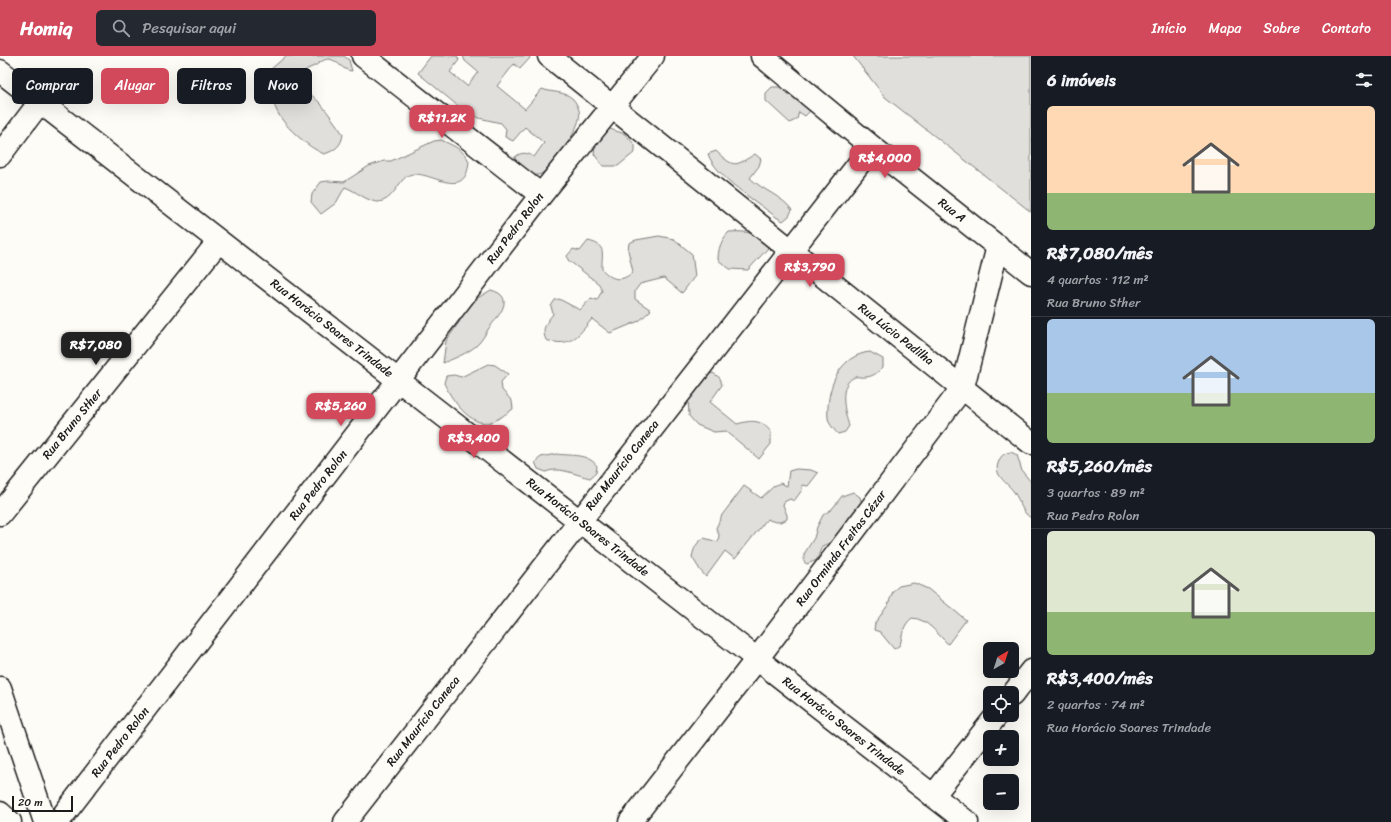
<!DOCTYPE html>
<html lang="pt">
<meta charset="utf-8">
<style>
:root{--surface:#171b24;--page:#242831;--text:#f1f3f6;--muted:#9ea1a6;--line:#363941;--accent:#d1495b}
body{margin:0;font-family:Sriracha,sans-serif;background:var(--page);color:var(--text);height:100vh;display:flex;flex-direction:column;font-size:15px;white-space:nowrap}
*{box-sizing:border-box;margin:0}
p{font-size:13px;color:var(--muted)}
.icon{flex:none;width:22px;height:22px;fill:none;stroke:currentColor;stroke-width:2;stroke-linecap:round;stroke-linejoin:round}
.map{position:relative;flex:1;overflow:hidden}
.sheet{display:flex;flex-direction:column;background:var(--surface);width:360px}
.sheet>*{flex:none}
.guide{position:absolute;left:12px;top:12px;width:380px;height:36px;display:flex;gap:8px}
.needle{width:26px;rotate:39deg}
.buttons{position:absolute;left:983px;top:586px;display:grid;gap:8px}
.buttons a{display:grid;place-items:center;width:36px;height:36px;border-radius:6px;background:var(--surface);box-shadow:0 4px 16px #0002;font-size:20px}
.scale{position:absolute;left:12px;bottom:10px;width:61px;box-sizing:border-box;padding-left:4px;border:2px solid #1c1c1c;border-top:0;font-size:11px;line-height:14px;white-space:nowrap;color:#1c1c1c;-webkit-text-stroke:3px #fdfcf7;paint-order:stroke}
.price{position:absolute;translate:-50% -34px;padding:0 9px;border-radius:8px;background:var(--accent);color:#fff;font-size:13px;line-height:26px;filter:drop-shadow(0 1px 2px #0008)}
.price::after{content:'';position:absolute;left:50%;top:24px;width:12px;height:9px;margin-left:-6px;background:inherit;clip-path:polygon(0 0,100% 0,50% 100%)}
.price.selected{background:#222;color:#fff}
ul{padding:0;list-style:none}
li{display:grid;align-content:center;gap:8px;height:212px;padding:0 16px}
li+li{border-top:1px solid var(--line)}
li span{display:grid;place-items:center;height:124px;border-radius:6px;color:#555}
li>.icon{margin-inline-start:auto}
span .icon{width:72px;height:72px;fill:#fffc;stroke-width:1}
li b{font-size:17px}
h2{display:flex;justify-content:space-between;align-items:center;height:48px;padding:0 16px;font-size:17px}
.tag{padding:0 14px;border-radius:6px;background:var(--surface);box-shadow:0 4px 16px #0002;font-size:14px;line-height:36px}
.tag.selected{background:var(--accent);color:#fff}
header{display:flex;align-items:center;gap:24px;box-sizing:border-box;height:56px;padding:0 20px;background:var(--accent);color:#fff}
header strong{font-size:19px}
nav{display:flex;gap:22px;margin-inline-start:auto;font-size:14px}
.search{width:280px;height:36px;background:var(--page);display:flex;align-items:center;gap:10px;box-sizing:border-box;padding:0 14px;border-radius:6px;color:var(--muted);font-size:15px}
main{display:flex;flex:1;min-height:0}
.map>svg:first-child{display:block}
</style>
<header>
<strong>Homiq</strong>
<div class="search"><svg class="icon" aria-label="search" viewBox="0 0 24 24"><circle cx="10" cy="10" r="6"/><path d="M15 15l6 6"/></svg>Pesquisar aqui</div>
<nav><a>Início</a><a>Mapa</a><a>Sobre</a><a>Contato</a></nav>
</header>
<main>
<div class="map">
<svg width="1031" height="766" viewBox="0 0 1031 766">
<rect width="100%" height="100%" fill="#fdfcf7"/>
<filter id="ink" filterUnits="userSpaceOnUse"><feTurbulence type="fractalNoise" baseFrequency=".025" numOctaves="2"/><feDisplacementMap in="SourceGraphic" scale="8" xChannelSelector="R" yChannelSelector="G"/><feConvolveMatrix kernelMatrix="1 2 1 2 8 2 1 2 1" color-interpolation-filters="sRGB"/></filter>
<g filter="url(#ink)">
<path fill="#e0dfdb" stroke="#7e7e7c" d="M286,0H344L349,4L352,15C341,14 338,4 329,3C322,3 318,9 312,11C284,22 311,37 321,48C329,58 336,68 343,78C342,89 335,95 324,98C315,94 308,89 301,83C276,62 269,46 270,14Z
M431,0H457L459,4L450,16L467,30L478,16L465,5L463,0H529L530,2L520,13L514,8L497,30L525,53L542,33C552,37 565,35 573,43C578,49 581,57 579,63C577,76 550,117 538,119C528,120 522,111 515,105V101C521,96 527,96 534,101L544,87L525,71L513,85L505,81L506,73L501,67L479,62L458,50L418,17Z
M853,0H1031V156L885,41Z
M772,31H779L811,54L805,60L799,56L797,63L790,67L766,45V37Z
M604,71L625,78L635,89V96L618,110H603L594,98L596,83Z
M441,84C452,89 463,93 469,105C466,150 425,109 407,120C397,127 393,145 378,146C368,146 356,135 345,131L336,147L321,158L311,146L312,138L321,126L328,125L344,126L369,110L384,105H391L434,85Z
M716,95C735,113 735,110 755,98L761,103L759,110L750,122C762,134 782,140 792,154L789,160L783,165L776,161C756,145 716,121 708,98Z
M729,176C745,175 762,176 768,192L748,214L730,213L718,204C718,193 721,184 729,176Z
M659,180L674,183L692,198L695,220L682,237L664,222L640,228L635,235V243L651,254L639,265L610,277L592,263C578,280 571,292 546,284C541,273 546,267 553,258L551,250L555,244L559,243L580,254L591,242L597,244L602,235L599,228L568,204L567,200L573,193L580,195L588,185C608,189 601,199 602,213C612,225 622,226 633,216L628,194L629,187L636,184Z
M491,234C517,241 498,260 489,272C485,278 482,285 476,290C466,298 455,302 443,307L446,285L460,265L466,252L471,246Z
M870,296L883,303V311C878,316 873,321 865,321C862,322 858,320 855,321C837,328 845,357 849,370L845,376L838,378C835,375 831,370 829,366C827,361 828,355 828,350C830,325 842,299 870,296Z
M488,308L495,309L508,318L501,326L502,334L512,345L513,353C505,358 495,367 485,367C467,366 450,341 444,327L446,320L454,319L461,321Z
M713,317L720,322L722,329L710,346L737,368C752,364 761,363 771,376V388L759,403L726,375L714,376L697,369L689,360L688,341L705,319Z
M1011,396L1017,399L1022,415L1031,426V462C1021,456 1021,446 1014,436C1007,426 992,419 999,405C1001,399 1005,397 1011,396Z
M556,398C570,400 588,397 597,410L596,417L590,422C576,419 559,410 546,416L538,413L535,406L541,401Z
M796,413L811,414L818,417L808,430L802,429V434L794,445L790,443L784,446L783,449L787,459V463C780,468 774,466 767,463L735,503L725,495L706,521L700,514L692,501C694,492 696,487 704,482L718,486L719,479L716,472L722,459L744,430L761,442L774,430L780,427L787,430L789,415Z
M853,436L860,441L862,448L832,486L822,490L817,504L807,508L804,506V498L814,482L817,471L823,459L832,453L842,440Z
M914,527L928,533L966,564L948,588C937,578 928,563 912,562C902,570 903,578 900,589L894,593L880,576L874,574L875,567L888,549L893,535L899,530Z"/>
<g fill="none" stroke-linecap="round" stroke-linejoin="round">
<g stroke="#1c1c1c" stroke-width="25">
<path id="minor" d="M363,0L541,139
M549,0L1031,387
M762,0L872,91L1031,217
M0,15L967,766
M0,99L40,46
M0,458L219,185
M0,632L45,766
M1012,639L1031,615
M933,740L997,659
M0,757L10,766
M58,766L541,139L653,0
M345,766L872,91
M630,766L757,603L963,331L998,190"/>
</g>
<use href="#minor" stroke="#fdfcf7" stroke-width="22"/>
</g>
</g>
<g text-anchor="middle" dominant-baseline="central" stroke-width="4" stroke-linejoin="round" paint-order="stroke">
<g font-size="12" fill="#1c1c1c" stroke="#fdfcf7">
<text transform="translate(952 154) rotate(38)">Rua A</text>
<text transform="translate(515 172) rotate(-53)">Rua Pedro Rolon</text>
<text transform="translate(332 272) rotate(38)">Rua Horácio Soares Trindade</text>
<text transform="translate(896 278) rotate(38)">Rua Lúcio Padilha</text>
<text transform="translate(72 368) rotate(-51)">Rua Bruno Sther</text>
<text transform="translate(622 409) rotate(-52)">Rua Maurício Caneca</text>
<text transform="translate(318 429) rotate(-52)">Rua Pedro Rolon</text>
<text transform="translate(588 471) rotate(38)">Rua Horácio Soares Trindade</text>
<text transform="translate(841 492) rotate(-53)">Rua Orminda Freitas Cézar</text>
<text transform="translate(423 665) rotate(-52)">Rua Maurício Caneca</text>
<text transform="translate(844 670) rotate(38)">Rua Horácio Soares Trindade</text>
<text transform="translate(120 686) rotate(-52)">Rua Pedro Rolon</text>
</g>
</g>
</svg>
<div class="buttons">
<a><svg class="needle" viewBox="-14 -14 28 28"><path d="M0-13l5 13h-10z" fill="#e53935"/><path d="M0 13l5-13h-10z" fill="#9ea1a6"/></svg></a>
<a><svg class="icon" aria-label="locate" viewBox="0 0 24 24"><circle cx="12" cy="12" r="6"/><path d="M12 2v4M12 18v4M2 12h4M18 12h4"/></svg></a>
<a>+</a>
<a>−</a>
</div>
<div class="scale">20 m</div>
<b class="price" style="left:442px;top:83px">R$11.2K</b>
<b class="price" style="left:885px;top:123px">R$4,000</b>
<b class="price" style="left:810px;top:232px">R$3,790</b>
<b class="price selected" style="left:96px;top:310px">R$7,080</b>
<b class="price" style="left:341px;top:371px">R$5,260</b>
<b class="price" style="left:474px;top:403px">R$3,400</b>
<div class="guide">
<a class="tag">Comprar</a>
<a class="tag selected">Alugar</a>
<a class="tag">Filtros</a>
<a class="tag">Novo</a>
</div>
</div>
<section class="sheet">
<h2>6 imóveis<svg class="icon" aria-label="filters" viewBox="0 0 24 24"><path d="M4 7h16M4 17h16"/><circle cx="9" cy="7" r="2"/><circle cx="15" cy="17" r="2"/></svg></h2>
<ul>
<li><span style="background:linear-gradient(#ffd9b3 70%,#8fb573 0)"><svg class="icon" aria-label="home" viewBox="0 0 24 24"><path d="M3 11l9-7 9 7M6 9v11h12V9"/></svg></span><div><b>R$7,080/mês</b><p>4 quartos · 112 m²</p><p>Rua Bruno Sther</p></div></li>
<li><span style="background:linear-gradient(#a9c7e8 60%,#8fb573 0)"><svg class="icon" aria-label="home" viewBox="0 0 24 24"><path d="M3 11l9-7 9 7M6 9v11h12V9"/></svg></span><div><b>R$5,260/mês</b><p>3 quartos · 89 m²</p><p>Rua Pedro Rolon</p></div></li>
<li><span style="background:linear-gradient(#dfe7d0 65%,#8fb573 0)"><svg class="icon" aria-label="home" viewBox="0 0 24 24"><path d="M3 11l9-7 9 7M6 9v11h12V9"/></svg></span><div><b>R$3,400/mês</b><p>2 quartos · 74 m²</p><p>Rua Horácio Soares Trindade</p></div></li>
</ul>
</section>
</main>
